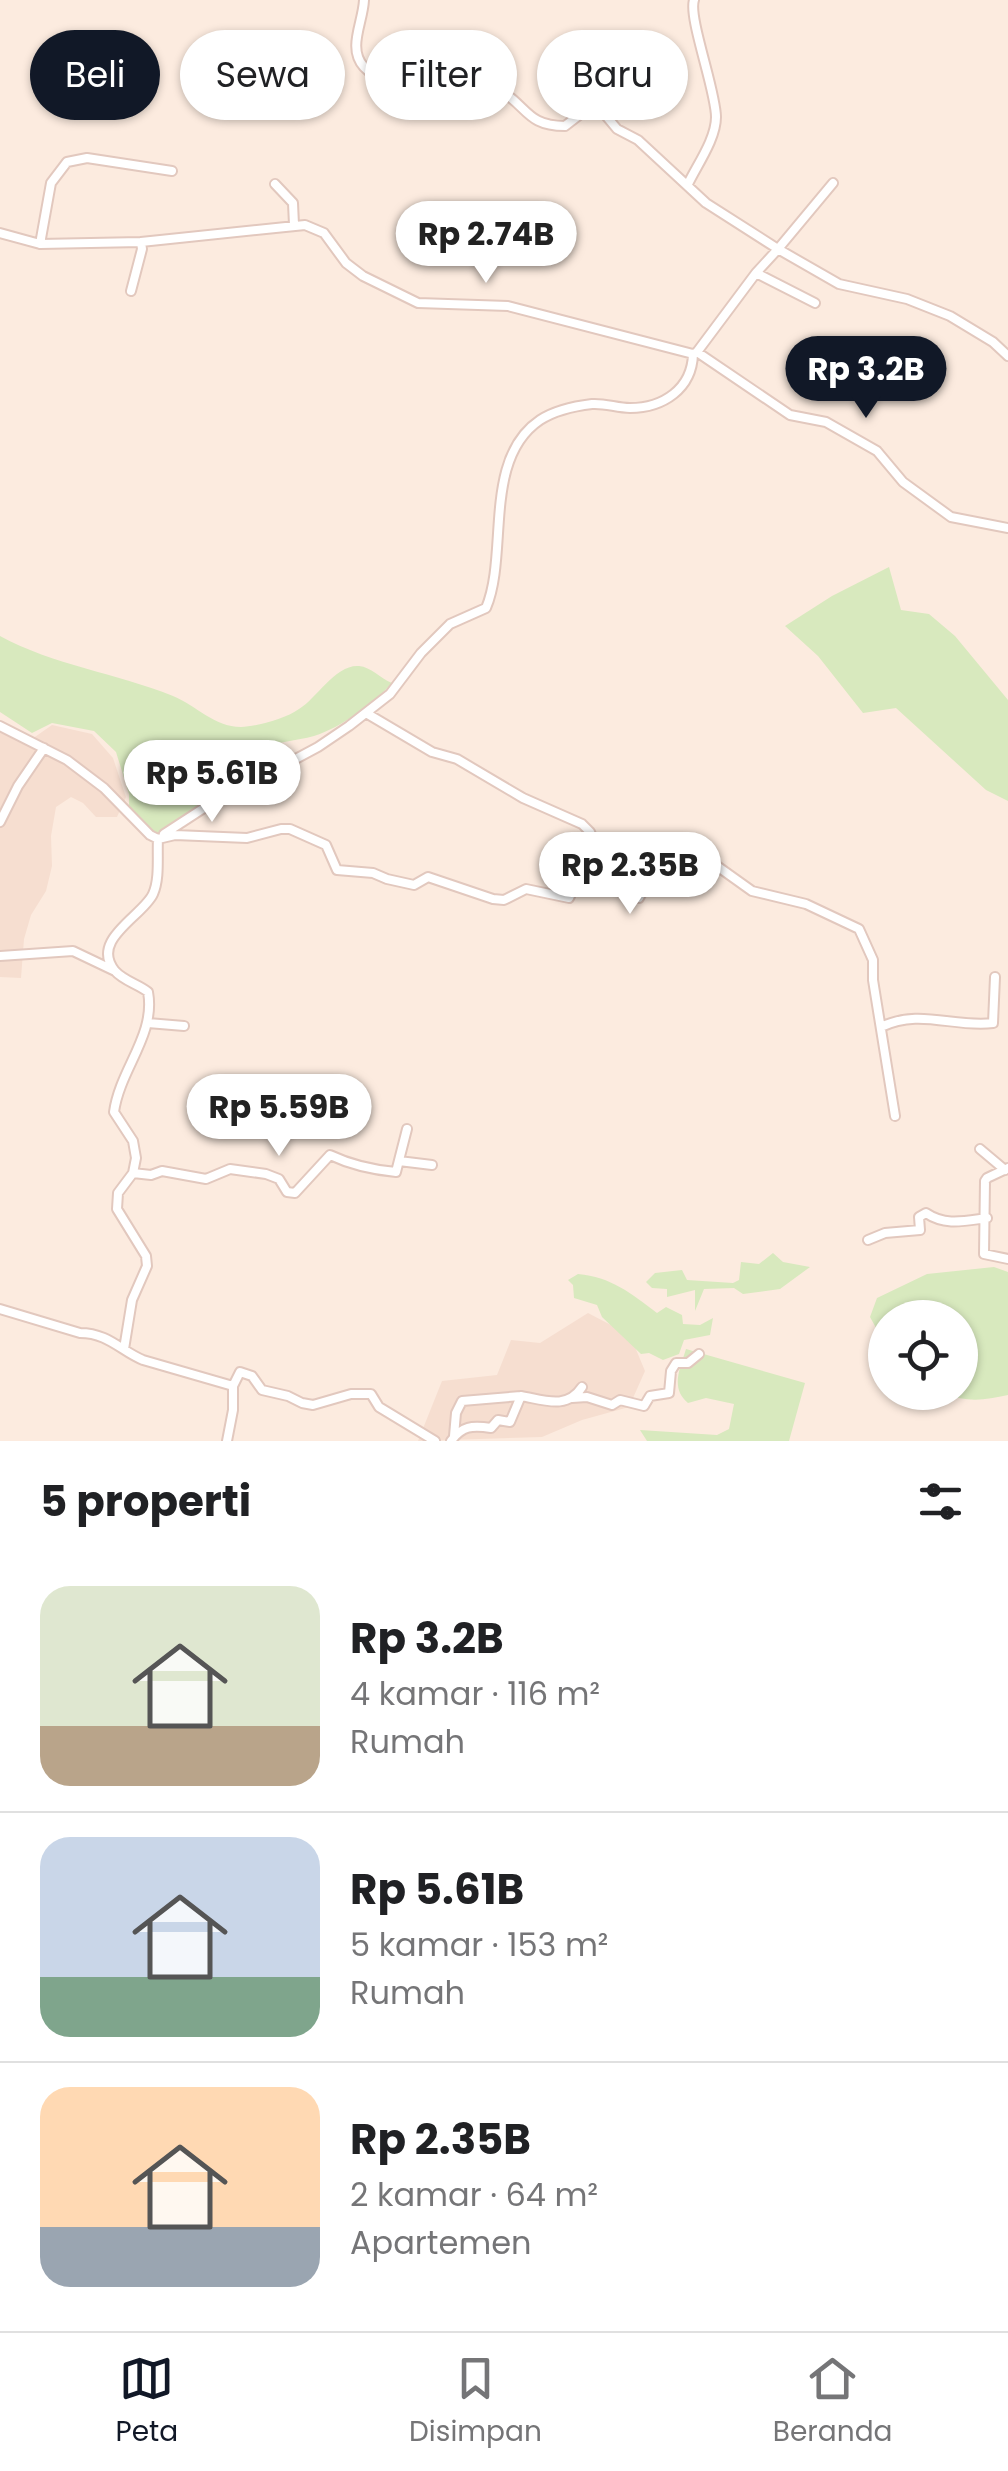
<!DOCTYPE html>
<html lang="id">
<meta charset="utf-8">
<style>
:root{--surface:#fff;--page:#f2f2f2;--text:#202124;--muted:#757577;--line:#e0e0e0;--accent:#111827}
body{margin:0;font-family:Poppins,sans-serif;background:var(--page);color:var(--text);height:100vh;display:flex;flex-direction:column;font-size:38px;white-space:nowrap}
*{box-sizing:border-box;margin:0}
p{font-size:32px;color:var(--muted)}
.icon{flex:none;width:55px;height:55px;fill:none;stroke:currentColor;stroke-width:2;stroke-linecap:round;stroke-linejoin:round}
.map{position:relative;height:1441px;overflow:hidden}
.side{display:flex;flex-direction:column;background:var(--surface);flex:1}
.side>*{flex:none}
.banner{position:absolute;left:30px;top:30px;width:950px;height:90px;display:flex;gap:20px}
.tools{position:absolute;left:868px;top:1300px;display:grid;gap:20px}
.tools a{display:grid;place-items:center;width:110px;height:110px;border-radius:50%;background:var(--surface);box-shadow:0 2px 8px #0004;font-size:50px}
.price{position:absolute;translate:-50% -85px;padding:0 22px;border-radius:35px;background:#fff;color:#222;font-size:32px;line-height:65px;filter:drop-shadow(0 2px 5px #0008)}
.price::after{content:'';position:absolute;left:50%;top:60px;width:30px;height:22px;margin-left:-15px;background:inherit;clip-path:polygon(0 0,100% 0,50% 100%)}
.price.active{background:var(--accent);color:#fff}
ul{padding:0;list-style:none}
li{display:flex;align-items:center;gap:30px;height:250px;padding:0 40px}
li+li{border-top:2px solid var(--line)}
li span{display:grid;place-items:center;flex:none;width:280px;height:200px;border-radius:30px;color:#555}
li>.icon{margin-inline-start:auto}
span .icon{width:120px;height:120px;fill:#fffc;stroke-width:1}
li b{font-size:42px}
h2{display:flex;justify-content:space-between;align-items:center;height:120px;padding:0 40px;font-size:42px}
.tag{padding:0 35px;border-radius:45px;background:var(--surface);box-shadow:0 2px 8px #0004;font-size:35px;line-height:90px}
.tag.active{background:var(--accent);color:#fff}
.tabs{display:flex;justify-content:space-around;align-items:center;height:140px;border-top:2px solid var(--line);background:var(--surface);font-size:28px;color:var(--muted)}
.tabs a{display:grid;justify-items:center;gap:5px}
.tabs .active{color:var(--accent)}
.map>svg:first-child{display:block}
</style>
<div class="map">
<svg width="1008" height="1441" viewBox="0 0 1008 1441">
<rect width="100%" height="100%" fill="#fcebdf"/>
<path fill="#f6ded0" d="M0,721L32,739L52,725L92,734L113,758L126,797L117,817H96L83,803L71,797L56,807L51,836L52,866L46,891L31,915L24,939L21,978L0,977Z
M588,1313L630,1335L645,1371L629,1407L582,1420L542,1437L418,1441L442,1381L497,1375L511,1340L540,1343Z"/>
<path fill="#d8e9be" d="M889,567L901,610L929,614L955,636L1008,700V801L986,790L896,708L863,713L818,656L785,626L832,596Z
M0,636C53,665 116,673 173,696C197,706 214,727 241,727C258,726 285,719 299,709C317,698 336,664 359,666C371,667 380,678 392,683C373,704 342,727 314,736C296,741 278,741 261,749L277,758L246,782L157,835L129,807V794L116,752L94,731L52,723L32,733L0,712Z
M773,1253L783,1262L810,1267L780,1289L743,1294L734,1288L704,1289L695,1311V1290L667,1297V1289L652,1288L646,1282L655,1273L682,1270L687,1280L733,1283L739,1280L741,1262L759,1264Z
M994,1267L1008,1272V1395C985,1400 967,1403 944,1393L960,1392V1318H885V1344L870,1317L877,1298L927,1274Z
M578,1274C611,1277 631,1293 657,1313L666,1307L682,1315L683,1324L700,1325L713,1318L710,1335L684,1340L679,1354L663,1360L649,1353L641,1354L602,1317L597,1305L574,1298L573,1285L568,1280Z
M686,1349L805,1383L789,1441H647L640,1430L717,1435L729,1429L734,1404L706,1398L688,1403C670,1388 680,1369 686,1349Z"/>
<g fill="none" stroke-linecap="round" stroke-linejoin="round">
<g stroke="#e2c8be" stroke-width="12">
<path id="street" d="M364,0C363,23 347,48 364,67C380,85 410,75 431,76C444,77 457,79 470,81C479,83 491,85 500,90C528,107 527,126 565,126L587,109L602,111L617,129L638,140L706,203L778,249L833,183
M275,184L293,203L294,225
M688,184C697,165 716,139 716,117C716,91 688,17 694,0
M0,233L40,244L141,242L305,225L324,233L346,263L363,276L418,303L508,306L693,354L697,352L756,273L778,249L839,284L907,299L950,316L993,342L1008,356
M40,244L51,183L67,162L87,158L172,171
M756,273L815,303
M131,291L142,249L141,242
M697,352L790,415L826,422L877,451L903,482L951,517L1008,528
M366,713L432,752L457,759L523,798L582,824L590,832L601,858L639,886L647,885
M0,726L67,760L104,788L150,835L158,839L175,835L247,838L281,829H290L326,845L337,870L373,873L387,879L414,885L428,877L493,899L504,900L526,889L569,898L579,878L639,898L650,877L660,867L680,866L695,856H703L752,891L806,904L859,929L873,960V980L895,1116
M0,822L18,786L44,748
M164,834L204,808L318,747L349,726L390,694L421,653L450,624L486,608C509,554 482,459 540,420C554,411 575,406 592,404C605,403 617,408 630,408C663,408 692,389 693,354
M579,878L598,853
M0,956L73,951L115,971
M148,1023L184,1026
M881,1027C920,1008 953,1028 993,1023L995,977
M980,1149L1005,1170
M399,1161L432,1165
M1008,1168L987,1178L985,1181L984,1254L1008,1259
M133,1173L151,1175L162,1171L206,1179L230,1169L266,1174L279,1179L287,1192L295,1193L330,1155C349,1164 374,1170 396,1172L407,1129
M868,1240L885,1233L920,1230L919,1217L926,1213C945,1226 964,1221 987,1218
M0,1309L80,1333C108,1333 121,1351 143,1360L233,1386L240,1372L252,1376L262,1390L288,1396L302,1403L313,1405L351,1394H371L379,1407L435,1441
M124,1349L132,1300L147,1266L146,1256L117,1209L118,1193L133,1173L136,1158L133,1141L114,1112C120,1069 156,1035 148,992C138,984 124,981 115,971C89,940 143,916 153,894C160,879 157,855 158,839
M521,1396C544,1400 567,1410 582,1387
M572,1398L587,1397L612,1405L620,1400L644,1406L650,1396L669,1393L671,1371L676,1363H688L699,1354
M227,1441L233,1410V1386
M451,1441C462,1426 472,1425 491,1428L498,1420L510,1422L521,1396L462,1401L456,1413L454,1436"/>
</g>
<use href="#street" stroke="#fff" stroke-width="8"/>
</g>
</svg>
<div class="tools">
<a><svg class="icon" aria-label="locate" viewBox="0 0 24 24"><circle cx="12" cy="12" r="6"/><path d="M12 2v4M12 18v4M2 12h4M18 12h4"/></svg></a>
</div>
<b class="price" style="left:486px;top:286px">Rp 2.74B</b>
<b class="price active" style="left:866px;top:421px">Rp 3.2B</b>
<b class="price" style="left:212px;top:825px">Rp 5.61B</b>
<b class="price" style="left:630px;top:917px">Rp 2.35B</b>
<b class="price" style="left:279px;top:1159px">Rp 5.59B</b>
<div class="banner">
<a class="tag active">Beli</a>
<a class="tag">Sewa</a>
<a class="tag">Filter</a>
<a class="tag">Baru</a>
</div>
</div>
<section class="side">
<h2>5 properti<svg class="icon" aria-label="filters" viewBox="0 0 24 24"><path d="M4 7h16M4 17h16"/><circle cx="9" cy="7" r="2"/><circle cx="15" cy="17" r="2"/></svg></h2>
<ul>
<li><span style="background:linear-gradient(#dfe7d0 70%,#b9a48a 0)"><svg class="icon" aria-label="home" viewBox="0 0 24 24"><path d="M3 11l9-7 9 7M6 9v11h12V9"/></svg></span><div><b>Rp 3.2B</b><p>4 kamar · 116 m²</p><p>Rumah</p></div></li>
<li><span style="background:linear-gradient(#c9d6e8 70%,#7fa58c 0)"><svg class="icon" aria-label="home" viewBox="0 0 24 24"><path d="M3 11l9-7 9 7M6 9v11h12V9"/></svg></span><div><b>Rp 5.61B</b><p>5 kamar · 153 m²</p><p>Rumah</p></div></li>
<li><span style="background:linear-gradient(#ffd9b3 70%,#9aa5b1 0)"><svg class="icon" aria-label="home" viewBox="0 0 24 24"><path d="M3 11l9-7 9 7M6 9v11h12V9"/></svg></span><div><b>Rp 2.35B</b><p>2 kamar · 64 m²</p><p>Apartemen</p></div></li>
</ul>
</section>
<nav class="tabs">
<a class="active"><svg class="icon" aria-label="map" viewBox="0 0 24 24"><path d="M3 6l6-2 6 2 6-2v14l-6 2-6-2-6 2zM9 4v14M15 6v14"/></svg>Peta</a>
<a><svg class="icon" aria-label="saved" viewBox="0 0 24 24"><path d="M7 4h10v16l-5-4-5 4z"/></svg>Disimpan</a>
<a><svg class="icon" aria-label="home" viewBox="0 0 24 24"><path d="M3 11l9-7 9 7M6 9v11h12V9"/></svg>Beranda</a>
</nav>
